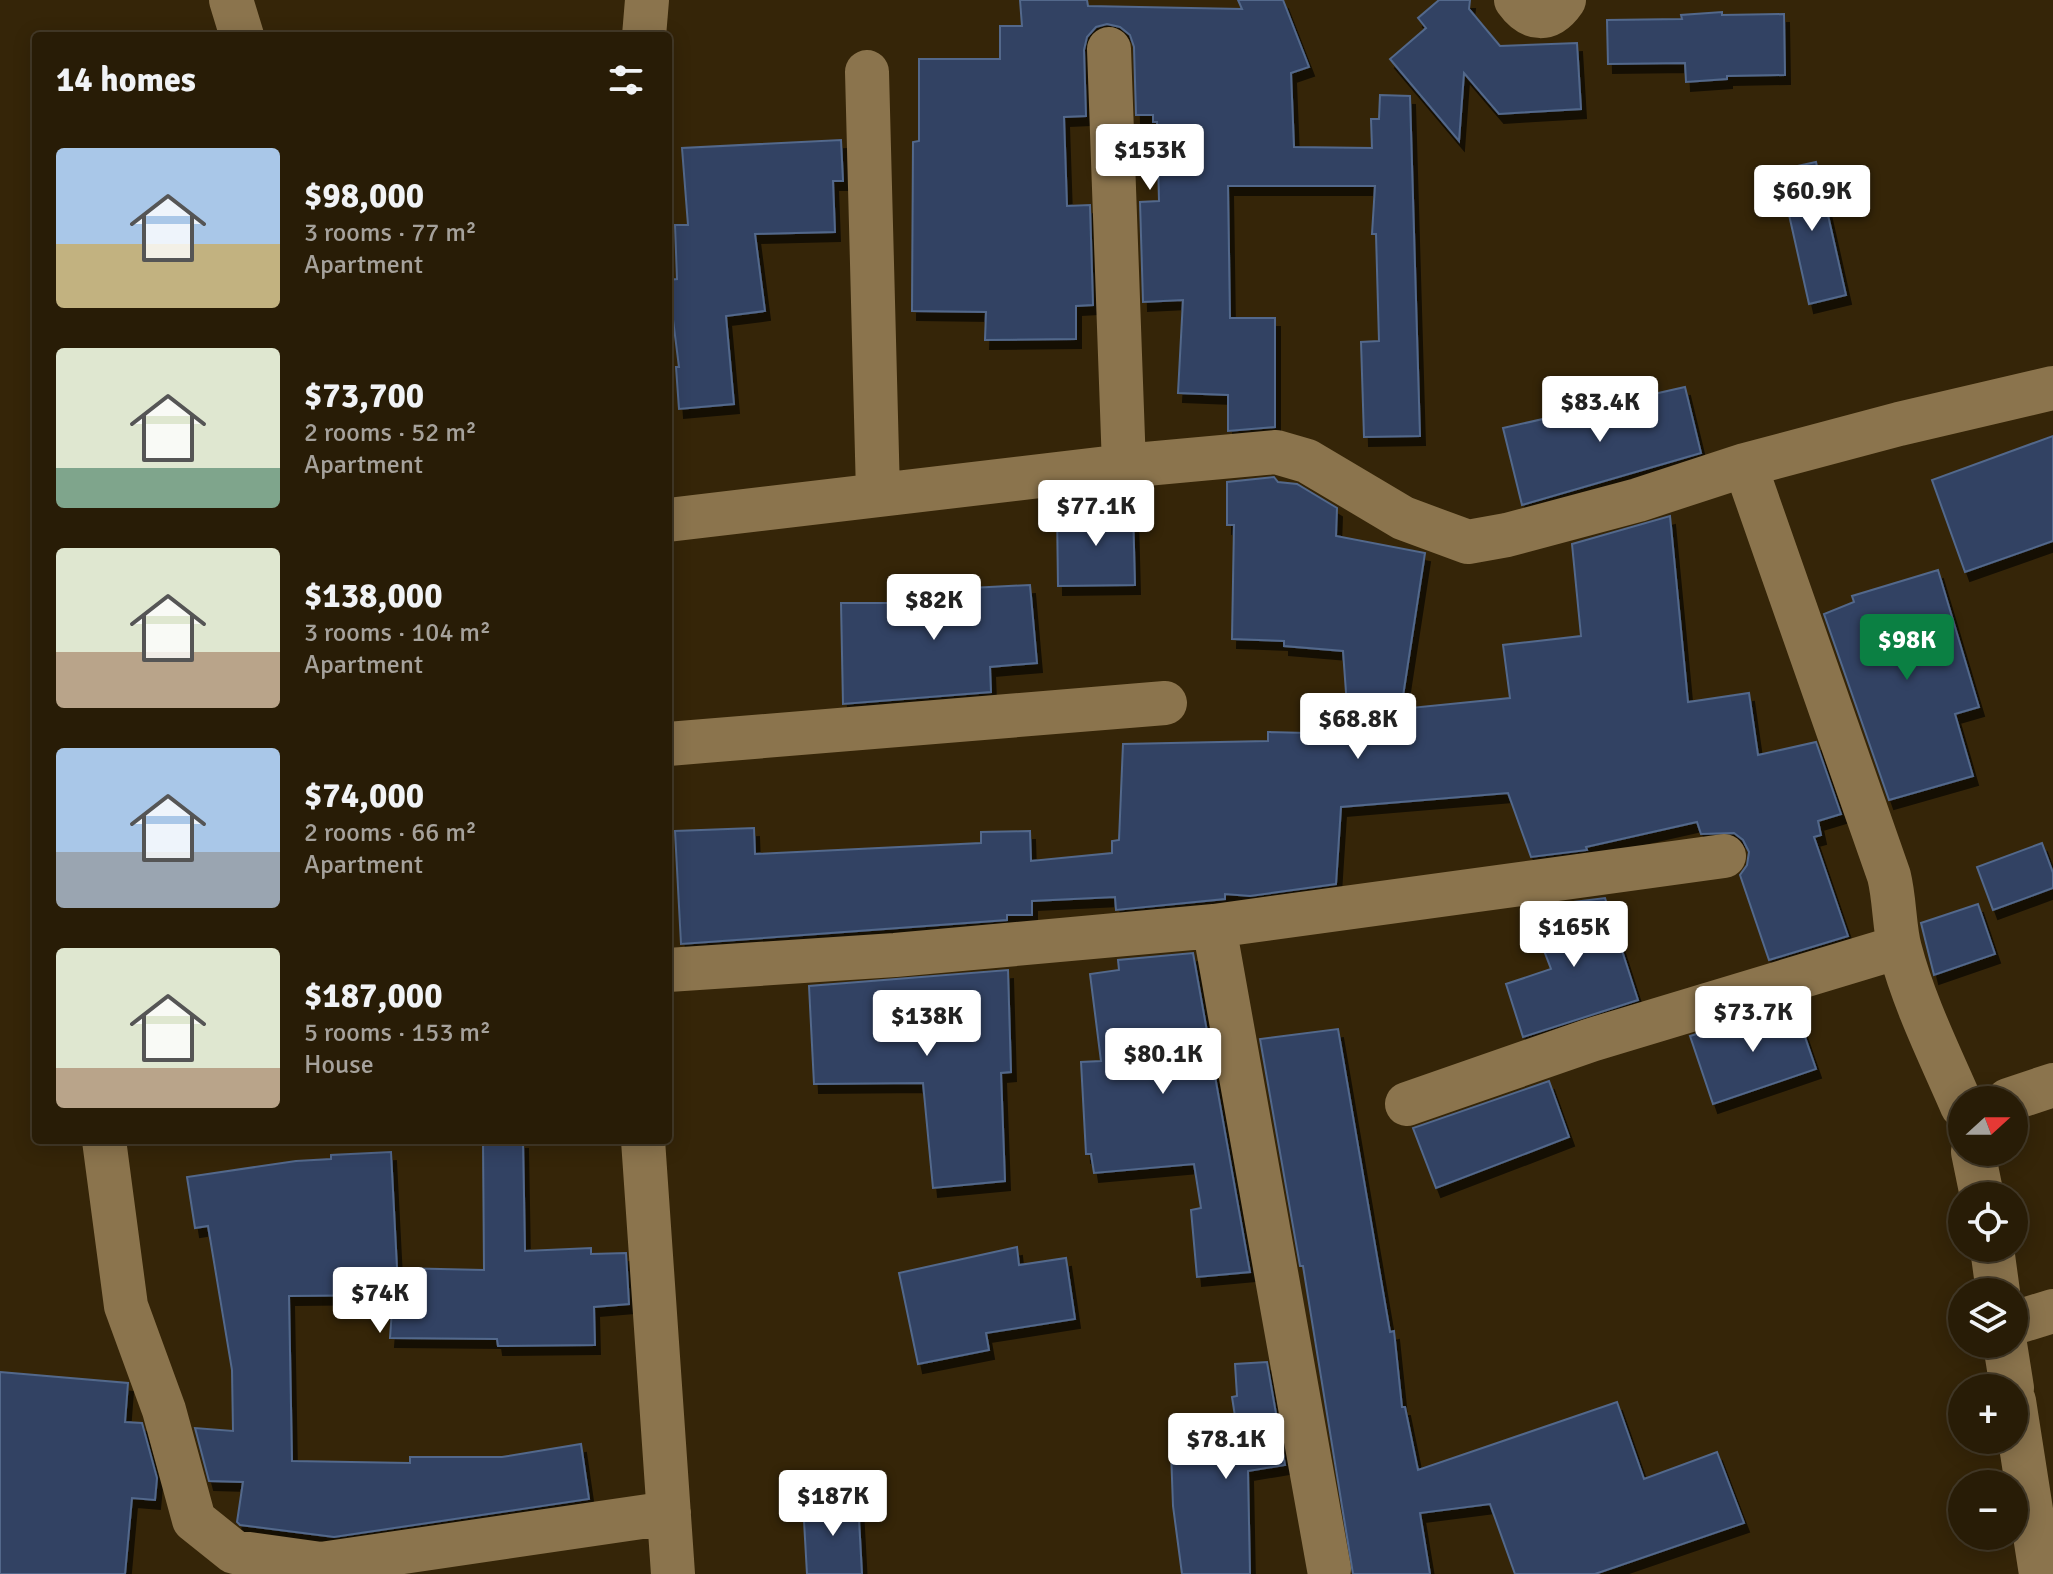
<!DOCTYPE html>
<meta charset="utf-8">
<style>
:root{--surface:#281c06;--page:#302510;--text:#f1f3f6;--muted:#a5a19b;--line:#443a28;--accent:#0b8043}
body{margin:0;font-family:Signika,sans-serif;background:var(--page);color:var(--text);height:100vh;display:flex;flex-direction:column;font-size:30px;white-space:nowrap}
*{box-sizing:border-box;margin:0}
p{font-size:26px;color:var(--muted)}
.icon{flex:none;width:44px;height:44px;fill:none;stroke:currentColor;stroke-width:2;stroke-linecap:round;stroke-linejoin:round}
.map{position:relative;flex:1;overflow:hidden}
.panel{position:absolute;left:32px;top:32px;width:640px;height:1112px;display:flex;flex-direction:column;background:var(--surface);border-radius:8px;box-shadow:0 4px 20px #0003,0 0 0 2px var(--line)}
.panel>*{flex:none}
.needle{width:52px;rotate:69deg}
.fabs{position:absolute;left:1948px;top:1086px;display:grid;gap:16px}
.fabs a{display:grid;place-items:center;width:80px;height:80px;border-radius:50%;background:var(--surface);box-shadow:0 4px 20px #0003,0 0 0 2px var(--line);font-size:40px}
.price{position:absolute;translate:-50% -68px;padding:0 18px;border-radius:8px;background:#fff;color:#222;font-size:26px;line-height:52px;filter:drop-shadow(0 2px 4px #0008)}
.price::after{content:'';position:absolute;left:50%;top:48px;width:24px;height:18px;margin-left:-12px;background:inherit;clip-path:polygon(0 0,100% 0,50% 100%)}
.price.selected{background:var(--accent);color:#fff}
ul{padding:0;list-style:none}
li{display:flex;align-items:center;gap:24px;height:200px;padding:0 24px}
li span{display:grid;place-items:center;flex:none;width:224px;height:160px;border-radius:8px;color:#555}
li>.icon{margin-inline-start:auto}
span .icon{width:96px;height:96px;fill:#fffc;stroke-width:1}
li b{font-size:34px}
h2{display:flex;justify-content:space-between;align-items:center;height:96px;padding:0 24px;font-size:34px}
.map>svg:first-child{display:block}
</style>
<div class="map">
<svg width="2053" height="1574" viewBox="0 0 2053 1574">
<defs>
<filter id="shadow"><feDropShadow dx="5" dy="9" stdDeviation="0" flood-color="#0009"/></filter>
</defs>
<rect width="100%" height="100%" fill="#352508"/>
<path fill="#304364" stroke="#53688b" stroke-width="2" filter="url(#shadow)" d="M1020,0H1087L1088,6L1242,9L1238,0H1283L1309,67L1291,73L1294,147L1372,148L1371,119H1379L1380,95L1410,96L1420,436L1364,437L1361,342L1379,341L1376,234H1372L1375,186H1228L1230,318H1275V427L1228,431V395L1178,393L1183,300L1143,302L1140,202L1159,201L1157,122H1153V115H1136L1134,47L1130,35L1120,27L1107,24L1096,27L1087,37L1084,50L1086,116L1064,117L1067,206L1090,205L1093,305L1076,306V339L985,340L986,312L912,311L913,142L919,141V59H1000V26H1022Z
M1439,0H1470L1469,9L1500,46L1577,43L1581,109L1499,114L1464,73L1459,141L1390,59L1426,28L1418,18Z
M1722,12V15L1784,14L1785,75L1727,76V79L1686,82L1685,63L1608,64L1607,20L1682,19L1681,15Z
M841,140L843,181H833L835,232L755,234L765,311L726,316L734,404L679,409L676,367H679L668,280L677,279L675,225H688L682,148Z
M1816,162L1846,295L1809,304L1779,170Z
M1685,387L1701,453L1522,505L1503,428Z
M2053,436V541L1965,572L1932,480Z
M1274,477L1278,482L1297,484L1337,508L1336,536L1425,553L1401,709L1510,698L1503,645L1581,636L1572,544L1670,516L1688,702L1749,693L1758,755L1816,742L1841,814L1818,821L1821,835L1814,837L1848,936L1769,960L1740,875L1747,865L1749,852L1743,840L1734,833L1701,834L1697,822L1586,847L1587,850L1531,857L1508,793L1341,807L1336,884L1250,896L1225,894V899L1116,910L1115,897L1032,901V915H1007V920L681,944L675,831L754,828L755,854L981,843V832L1030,831L1031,861L1112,853V841L1119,840L1123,744L1268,741V732L1349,734L1343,651L1284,646V641L1232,639L1234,525H1227V482Z
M1133,510L1135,585L1058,586L1057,511Z
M1938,570L1979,707L1955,714L1973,776L1889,800L1824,614L1854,602L1852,596Z
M1030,585L1037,663L990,667L991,692L843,704L841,603H895L894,592Z
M2042,843L2053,873V888L1993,910L1977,867Z
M1605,898L1638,1000L1523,1037L1506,984L1551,969L1532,919L1550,912L1548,905Z
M1978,904L1995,954L1934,975L1921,923Z
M1193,953L1250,1272L1197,1277L1191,1210L1201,1208L1194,1164L1094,1173L1091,1154H1086L1081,1062L1101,1061L1090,974L1119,970L1118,960Z
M1008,970L1011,1072L1001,1073L1005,1181L933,1188L923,1083L814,1084L809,986Z
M1794,1005L1816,1069L1713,1104L1690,1036Z
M1338,1029L1390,1332L1394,1331L1402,1407H1405L1418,1470L1617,1402L1644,1479L1717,1452L1744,1523L1595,1574H1515L1490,1504L1420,1513L1430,1574H1353L1303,1266H1300L1260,1039Z
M1549,1081L1569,1137L1436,1188L1413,1128Z
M483,1140H523L525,1251L591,1248V1254L626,1253L629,1304L594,1307L595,1345L498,1346L497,1339L390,1338L393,1295L289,1296L292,1461L410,1463V1457H502L581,1444L589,1499L334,1537L240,1525L237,1522L243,1482L209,1481L195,1428L233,1431L232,1370L208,1226L195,1228L187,1177L296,1161L331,1159V1155L391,1152L397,1268L484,1270Z
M1017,1247L1019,1265L1066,1258L1075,1319L986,1333L989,1350L918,1364L899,1273Z
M1267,1362L1285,1465L1248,1471L1250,1574H1182L1173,1506L1171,1451L1239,1442L1232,1397L1237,1396L1235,1364Z
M0,1372L128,1383L125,1422L142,1423L157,1478L155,1500L132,1498L125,1574H0Z
M858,1501L862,1574H807L803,1503Z"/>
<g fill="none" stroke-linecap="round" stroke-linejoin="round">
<path stroke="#8b744d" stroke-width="44" d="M231,0L242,36
M1516,0C1531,21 1549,22 1564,0
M644,36L647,0
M1109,49L1124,466
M867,72L878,493
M1745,465L1899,424L2053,388
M668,520L1124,466L1276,452L1307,461L1403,518L1468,542L1507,535L1638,500L1745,465L1889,876C1895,900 1894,928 1900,949C1914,1003 1940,1055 1962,1106
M668,744L1165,703
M1214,926L1329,1569
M668,970L895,955L1214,926L1724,856
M2008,1100L2053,1085
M1407,1104L1591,1040L1899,947
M104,1140L126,1306L164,1410L194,1520L234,1552L321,1564L669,1513
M643,1140L673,1574
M1973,1152L1982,1196
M1992,1248L1998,1292
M2014,1323L2053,1311
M2005,1344L2012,1388
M2014,1401L2041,1574"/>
</g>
</svg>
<div class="fabs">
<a><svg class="needle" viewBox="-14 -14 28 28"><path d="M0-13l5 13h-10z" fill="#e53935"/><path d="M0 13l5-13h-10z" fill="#a5a19b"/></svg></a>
<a><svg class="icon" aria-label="locate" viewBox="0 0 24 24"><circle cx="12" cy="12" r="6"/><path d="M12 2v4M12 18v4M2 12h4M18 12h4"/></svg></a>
<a><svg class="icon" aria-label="layers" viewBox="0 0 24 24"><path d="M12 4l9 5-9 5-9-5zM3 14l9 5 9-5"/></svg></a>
<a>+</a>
<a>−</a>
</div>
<b class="price" style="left:1150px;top:192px">$153K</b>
<b class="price" style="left:1812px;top:233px">$60.9K</b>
<b class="price" style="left:1600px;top:444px">$83.4K</b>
<b class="price" style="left:1096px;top:548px">$77.1K</b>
<b class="price" style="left:934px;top:642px">$82K</b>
<b class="price selected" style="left:1907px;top:682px">$98K</b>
<b class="price" style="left:1358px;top:761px">$68.8K</b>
<b class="price" style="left:1574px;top:969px">$165K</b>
<b class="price" style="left:1753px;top:1054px">$73.7K</b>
<b class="price" style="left:927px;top:1058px">$138K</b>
<b class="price" style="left:1163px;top:1096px">$80.1K</b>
<b class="price" style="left:380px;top:1335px">$74K</b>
<b class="price" style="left:1226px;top:1481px">$78.1K</b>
<b class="price" style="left:833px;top:1538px">$187K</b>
<section class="panel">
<h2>14 homes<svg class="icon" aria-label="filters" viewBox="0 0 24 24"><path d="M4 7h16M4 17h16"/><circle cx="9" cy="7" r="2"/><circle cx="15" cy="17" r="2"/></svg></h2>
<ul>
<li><span style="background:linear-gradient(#a9c7e8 60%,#c2b280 0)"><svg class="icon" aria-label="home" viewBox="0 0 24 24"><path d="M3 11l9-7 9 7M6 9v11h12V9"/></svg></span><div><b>$98,000</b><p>3 rooms · 77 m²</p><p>Apartment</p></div></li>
<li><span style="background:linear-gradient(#dfe7d0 75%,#7fa58c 0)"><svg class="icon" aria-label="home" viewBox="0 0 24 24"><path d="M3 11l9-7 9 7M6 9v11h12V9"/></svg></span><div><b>$73,700</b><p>2 rooms · 52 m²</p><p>Apartment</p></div></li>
<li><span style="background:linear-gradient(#dfe7d0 65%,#b9a48a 0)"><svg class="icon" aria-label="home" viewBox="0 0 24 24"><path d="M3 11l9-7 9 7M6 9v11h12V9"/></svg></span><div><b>$138,000</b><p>3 rooms · 104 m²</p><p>Apartment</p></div></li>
<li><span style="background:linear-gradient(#a9c7e8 65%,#9aa5b1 0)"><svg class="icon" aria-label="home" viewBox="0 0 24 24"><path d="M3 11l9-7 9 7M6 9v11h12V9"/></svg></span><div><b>$74,000</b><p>2 rooms · 66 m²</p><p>Apartment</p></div></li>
<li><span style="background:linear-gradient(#dfe7d0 75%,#b9a48a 0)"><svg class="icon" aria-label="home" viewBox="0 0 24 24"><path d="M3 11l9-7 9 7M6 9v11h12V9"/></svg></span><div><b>$187,000</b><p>5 rooms · 153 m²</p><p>House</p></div></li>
</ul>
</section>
</div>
